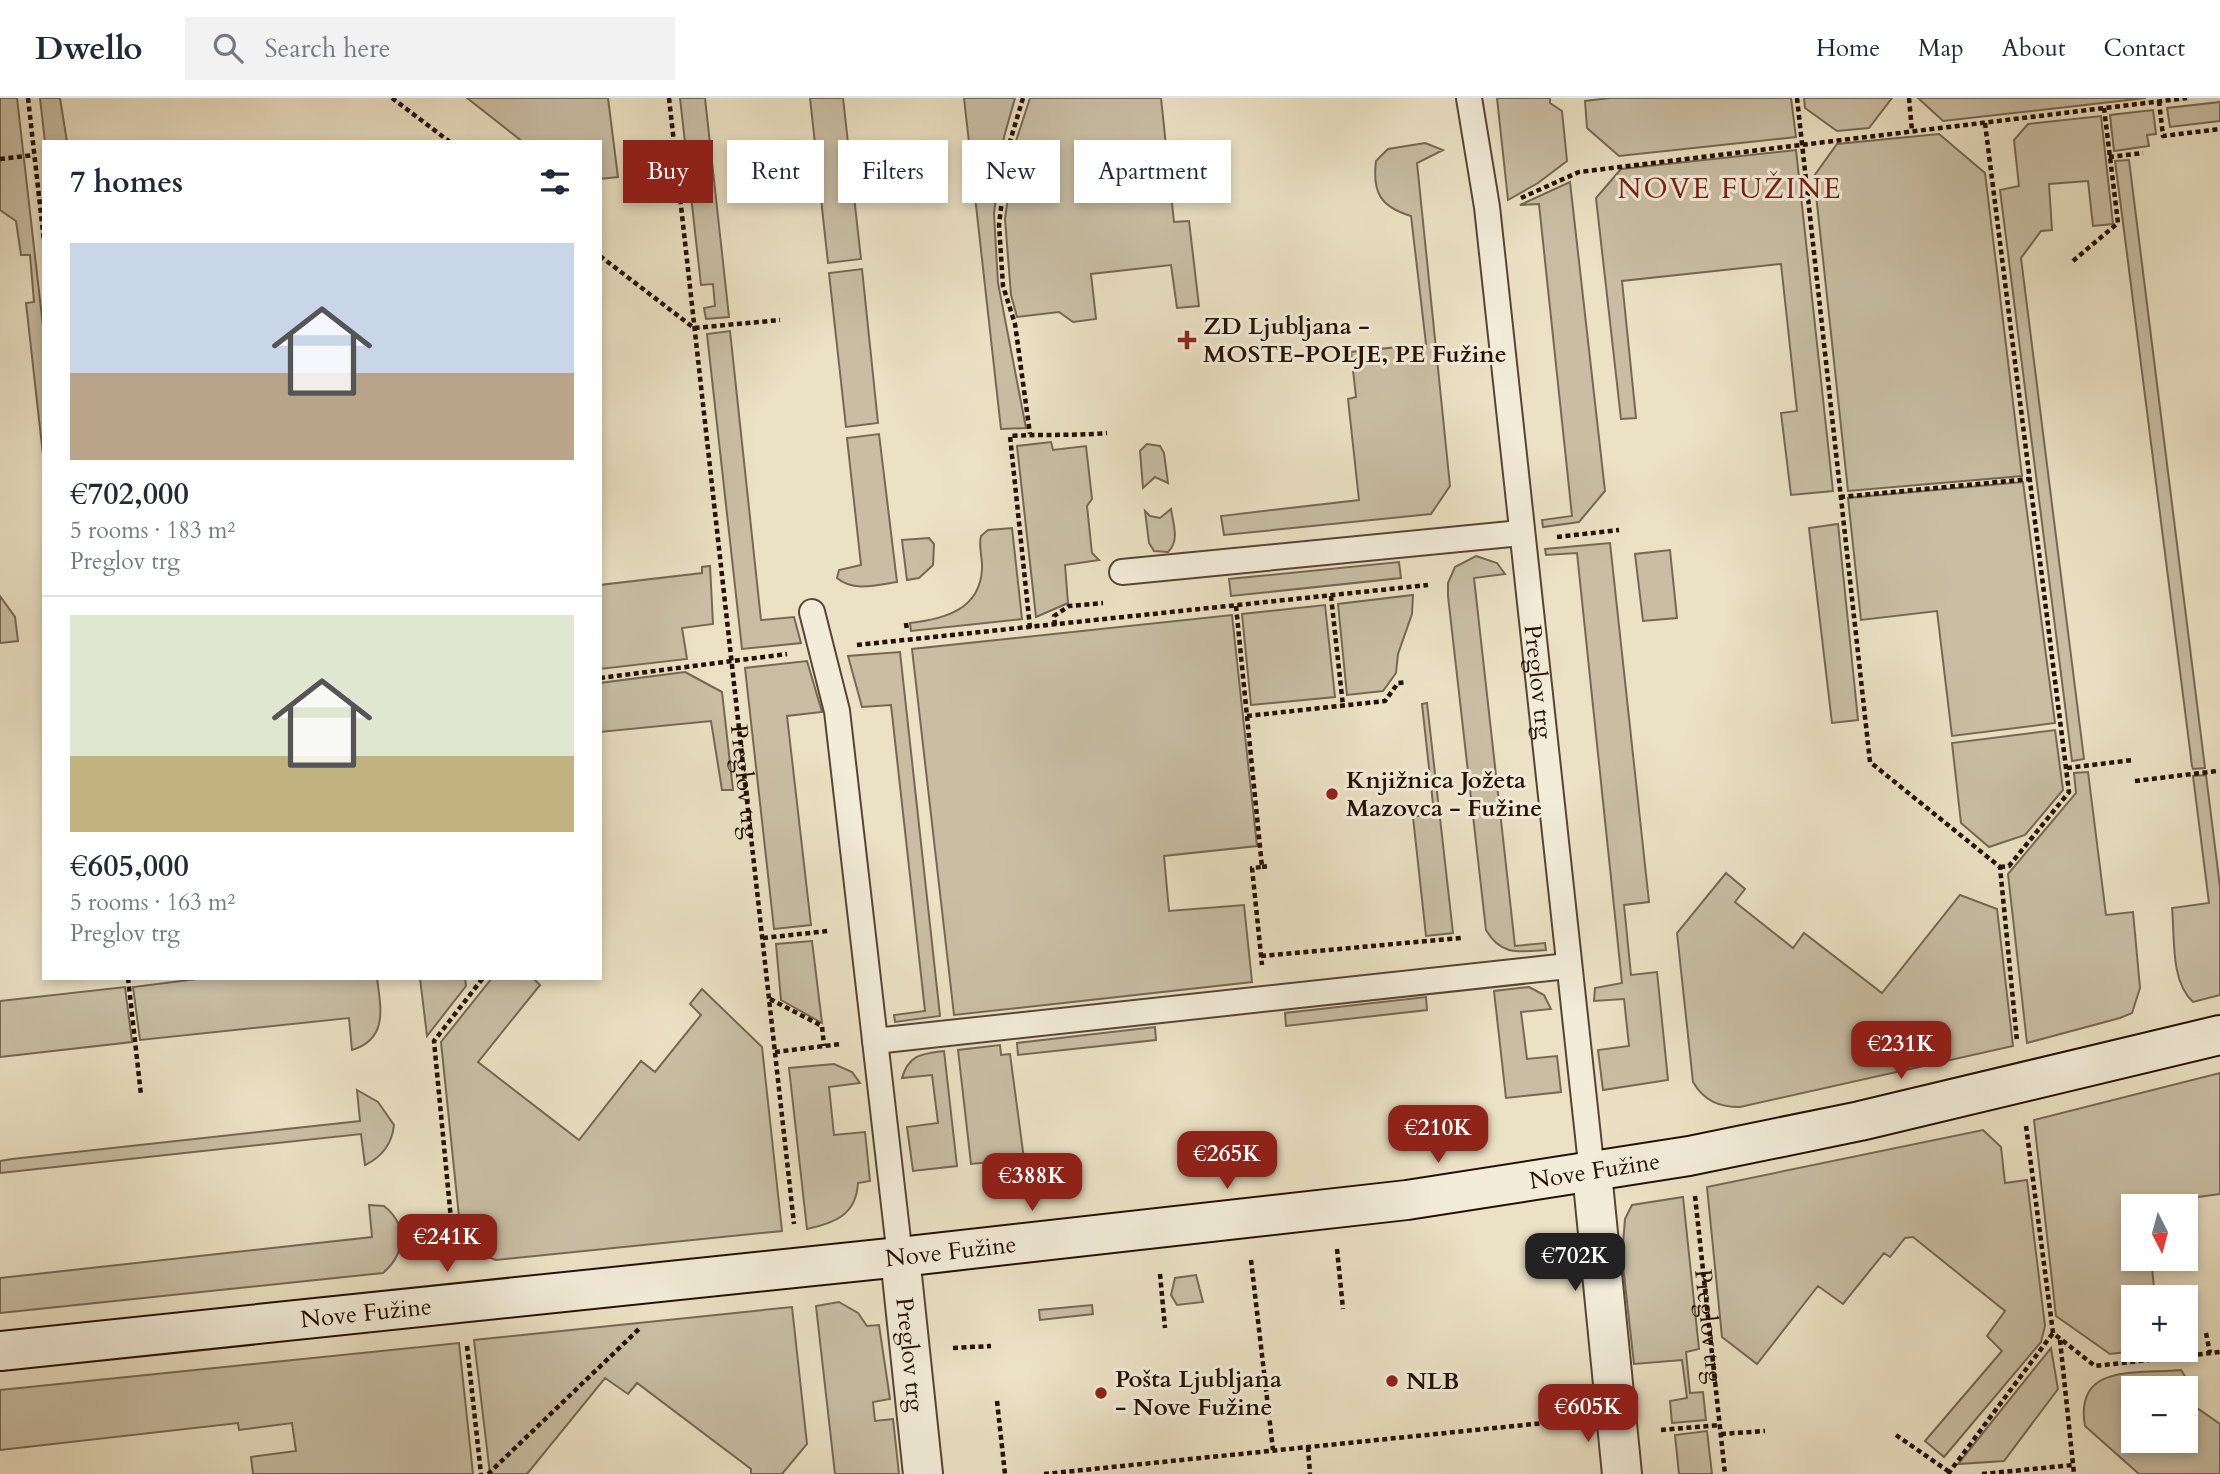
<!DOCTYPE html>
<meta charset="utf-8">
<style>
:root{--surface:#fff;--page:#f2f2f3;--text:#1f2937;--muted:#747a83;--line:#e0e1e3;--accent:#8f2418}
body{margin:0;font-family:Cardo,serif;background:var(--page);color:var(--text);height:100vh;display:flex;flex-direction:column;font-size:26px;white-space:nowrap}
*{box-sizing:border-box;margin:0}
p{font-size:23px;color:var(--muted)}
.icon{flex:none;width:38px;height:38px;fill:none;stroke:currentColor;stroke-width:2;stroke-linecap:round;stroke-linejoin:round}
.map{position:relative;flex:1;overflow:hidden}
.panel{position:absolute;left:42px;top:42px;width:560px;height:840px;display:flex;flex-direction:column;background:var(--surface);border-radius:0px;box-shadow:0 4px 10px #0003}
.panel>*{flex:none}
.top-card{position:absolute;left:623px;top:42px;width:665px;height:63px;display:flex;gap:14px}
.needle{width:46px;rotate:174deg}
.tools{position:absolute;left:2121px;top:1096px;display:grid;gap:14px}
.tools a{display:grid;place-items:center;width:77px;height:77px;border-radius:0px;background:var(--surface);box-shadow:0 4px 10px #0003;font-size:35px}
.price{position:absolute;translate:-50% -60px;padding:0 16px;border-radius:14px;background:var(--accent);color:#fff;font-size:23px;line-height:46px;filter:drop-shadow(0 2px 4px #0008)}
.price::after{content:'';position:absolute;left:50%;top:42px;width:21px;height:16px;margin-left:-10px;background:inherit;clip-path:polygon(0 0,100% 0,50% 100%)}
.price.on{background:#222;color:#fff}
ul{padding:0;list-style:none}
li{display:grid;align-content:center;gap:14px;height:371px;padding:0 28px}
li+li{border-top:2px solid var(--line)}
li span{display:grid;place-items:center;height:217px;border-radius:0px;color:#555}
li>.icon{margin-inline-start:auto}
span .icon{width:126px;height:126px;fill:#fffc;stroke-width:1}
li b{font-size:30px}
h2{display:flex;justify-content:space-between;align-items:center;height:84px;padding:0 28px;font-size:30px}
.pill{padding:0 24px;border-radius:0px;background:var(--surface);box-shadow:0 4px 10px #0003;font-size:24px;line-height:63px}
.pill.on{background:var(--accent);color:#fff}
header{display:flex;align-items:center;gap:42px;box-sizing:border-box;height:98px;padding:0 35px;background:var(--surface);border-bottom:2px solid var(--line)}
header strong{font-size:33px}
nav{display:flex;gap:38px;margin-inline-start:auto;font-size:24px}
.search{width:490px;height:63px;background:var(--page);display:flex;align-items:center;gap:18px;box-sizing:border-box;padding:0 24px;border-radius:0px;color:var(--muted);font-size:26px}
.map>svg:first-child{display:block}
</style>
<header>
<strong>Dwello</strong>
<div class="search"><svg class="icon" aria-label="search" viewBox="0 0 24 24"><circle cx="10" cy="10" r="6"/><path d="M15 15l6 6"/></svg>Search here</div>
<nav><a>Home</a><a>Map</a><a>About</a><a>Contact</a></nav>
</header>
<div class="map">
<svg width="2220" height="1376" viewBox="0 0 2220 1376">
<rect width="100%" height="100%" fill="#ebe1c4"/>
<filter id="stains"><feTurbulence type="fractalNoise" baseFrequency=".00286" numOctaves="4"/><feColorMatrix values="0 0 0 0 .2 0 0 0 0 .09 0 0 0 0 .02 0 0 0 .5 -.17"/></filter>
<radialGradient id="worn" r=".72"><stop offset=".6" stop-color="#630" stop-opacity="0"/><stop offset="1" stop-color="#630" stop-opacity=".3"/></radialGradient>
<path fill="#c9bea4" stroke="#766854" stroke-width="2" fill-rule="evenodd" d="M0,0H17L44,237V366L26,205L34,204L30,157H21L16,123L0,112Z
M40,0H60L67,44H45Z
M467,0H608L618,79L600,81V44H523Z
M680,0H705L729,219L706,221L704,210L715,208L713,186L701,187Z
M810,0H843L861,161L828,165Z
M964,0H1015L1004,39L994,116L998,185L1026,330L1001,331Z
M1030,0H1161L1174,124L1189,123L1199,208L1177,210L1171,167L1091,176L1096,221L1073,224L1059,214L1017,219L1011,197L1005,121L1015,46Z
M1497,0H1550V5L1562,13L1567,63L1538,85L1508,102Z
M1610,0H1791L1796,39L1619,58L1587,30L1585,3Z
M1804,0H1892L1869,30L1837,33L1805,10Z
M1918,0H2146L1943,23Z
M2220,4V23L2170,29L2167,10Z
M2153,12L2156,36L2147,37L2149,48L2114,53L2110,17Z
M2101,18L2113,126L2093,128L2088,83L2049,86L2052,132L2041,133L2021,160L2084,661L2072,663L2000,92L2019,88L2014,42L2028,26Z
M1939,36L1985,75L2022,378L1848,393L1814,78L1837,46Z
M1425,45L1443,52L1417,65L1450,388L1431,416L1224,437L1221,418L1359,402L1348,301L1356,299L1351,254L1426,246L1411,118C1381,109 1372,95 1376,63L1388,51Z
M1796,52L1833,393L1791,397L1781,315L1797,313L1781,166L1622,183L1636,320L1621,321L1596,100L1621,71Z
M2129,62L2205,670L2193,671L2192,668L2126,148L2115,63Z
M1570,84L1605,393L1579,424L1543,429L1542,422L1572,418L1539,106L1520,107Z
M862,171L878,325L846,329L829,175Z
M730,233L761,522L794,519L801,545L742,551L707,236Z
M879,336L897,484C877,487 853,494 837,480L839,472L861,467L847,340Z
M1051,344L1053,352L1086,348L1092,401L1087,408L1092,455L1099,462L1065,467L1068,505L1036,519L1017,348Z
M1147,346L1160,348L1164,355L1168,385L1155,379L1143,390L1140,353Z
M2023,384L2055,625L1952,638L1937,513L1861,522L1848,400Z
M1171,411C1173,425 1180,443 1168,454L1154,453L1149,445L1145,413L1150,418L1160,420Z
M1838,426L1858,622L1832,625L1809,430Z
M1012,430L1022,521L911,533L910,525C944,521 980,512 982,471C983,460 978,449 981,438L988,432Z
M929,440L934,446L933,467L919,480L907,482L902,442Z
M1610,445L1649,804L1624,807L1631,877L1657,874L1668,982L1603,992L1598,952L1629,948L1624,901L1594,903L1595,890L1622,885L1577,455L1546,457L1545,451Z
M1670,452L1677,520L1643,523L1635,456Z
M1476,458L1497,465L1505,476L1474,480L1515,848L1545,845L1546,852C1519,854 1501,858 1486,832L1448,498V485L1455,469Z
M1399,464L1401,480L1231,498L1229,481Z
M710,468L713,526L682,530L687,561L600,571V487L702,475V469Z
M1413,497L1412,516L1398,556L1396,575L1383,593L1347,597L1338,506Z
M0,498L15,519L18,543L0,545Z
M1325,507L1335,599L1251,607L1242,516Z
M1232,517L1257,748L1164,758L1169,813L1244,807L1252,884L954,917L912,551Z
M900,554L940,918L895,924L894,917L925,913L891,607L862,609L848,558Z
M807,563L822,614L787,618L811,827L774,831L745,570Z
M685,574L722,594L733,692H722L711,623L600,634V585Z
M1427,605L1453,835L1426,838L1413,719L1434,715L1422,606Z
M2055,632L2063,692L2025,737L1989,749L1961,725L1952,645Z
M2088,674L2106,817L2133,814L2140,890L2132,915L2120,920L2027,945L2008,776L2076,695L2074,675Z
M2206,677L2220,789V897L2193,904C2170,883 2175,839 2172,810L2209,805L2193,678Z
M1726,775L1745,791L1735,804L1793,850L1804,835L1882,895L1960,797L1997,811L2013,948L1740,1009C1719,1009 1704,1003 1693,984L1677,835Z
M812,843L822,925L781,902L776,846Z
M205,880H377C381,911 388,941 352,952L349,920L140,942L133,889Z
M420,880H465L466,888L427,938Z
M492,880H533L540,887L478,964L579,1042L641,963L655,974L701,917L690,906L702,891L762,949L782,1133L496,1162L475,1154L461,1138L441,944Z
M125,889L132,944L0,959V903Z
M1529,889L1544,897L1551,911L1521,914L1527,961L1557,958L1561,994L1506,1000L1494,893Z
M1426,899L1427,912L1286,928L1285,915Z
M1155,929L1156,942L1018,957L1017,945Z
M1000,947L1001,957L1010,956L1024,1061L971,1066L958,952Z
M944,953L957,1068L913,1073L907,1029L938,1025L932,977L902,980C909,956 922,956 944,953Z
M834,966L852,974L860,985L829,989L834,1037L865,1034L870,1083L858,1085C856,1117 835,1125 807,1131L789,970Z
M2220,975V1096L2133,1108V1160H2151L2155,1199H2133V1251H2151L2110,1256L2056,1218L2034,1022Z
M357,992L378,1004L394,1027C392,1046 382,1059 365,1067L361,1036L0,1075V1063L12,1061L360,1023Z
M1983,1032L2001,1049L2005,1085L2027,1082L2045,1228L2041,1244L1944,1359L1925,1343L2002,1253L1987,1238L2005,1213L1913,1139L1905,1140L1890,1159L1884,1155L1843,1206L1818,1188L1757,1266L1722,1239L1707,1089Z
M1683,1099L1699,1251L1686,1254L1690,1295L1703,1294L1706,1322L1672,1325L1670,1303L1687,1300L1682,1262L1634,1266L1622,1159L1625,1121L1632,1107Z
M369,1107L384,1108C408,1127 406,1155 383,1175L0,1215V1180L372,1139Z
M1196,1177L1203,1204L1177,1207L1171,1197L1175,1180Z
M839,1204L858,1215L867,1228L879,1227L890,1301L873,1304L875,1323L893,1321L899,1376H835L816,1208Z
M1092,1207L1093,1216L1040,1222L1039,1212Z
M792,1209L807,1346L782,1376H751V1371L637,1285L628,1296L605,1280L527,1376H490L474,1242Z
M459,1245L473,1376H253L251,1359L296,1353L292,1325L239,1332L238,1325L0,1352V1292Z
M2051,1250L2058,1291L2004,1363L1958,1366Z
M2181,1272L2188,1283L2190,1305L2220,1326V1376H2139L2085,1328C2074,1265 2137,1276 2181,1272ZM2133,1290H2186V1342H2133Z
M1707,1333L1712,1376H1679L1675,1337Z"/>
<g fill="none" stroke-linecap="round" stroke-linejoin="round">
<g stroke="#564535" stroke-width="28">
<g id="lane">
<path id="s3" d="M1469,0L1487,109L1592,1075"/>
<path d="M1122,474L1521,435"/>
<path d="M812,514L837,613L900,1159"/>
<path d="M875,943L1568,868"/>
</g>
</g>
<g stroke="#564535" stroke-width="42">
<g id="street">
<path d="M1592,1075L1622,1376"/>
<path id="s4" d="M900,1159L923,1376"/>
</g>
</g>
<g stroke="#241105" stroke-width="42">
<g id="secondary">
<path id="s5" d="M0,1253L900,1159L1407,1102L1689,1058L1860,1023L2220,937"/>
</g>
</g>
<g stroke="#241105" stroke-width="4.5" stroke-dasharray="5 3.5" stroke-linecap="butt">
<path d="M28,0L44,143"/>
<path d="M392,0L450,44"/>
<path id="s1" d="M669,0L794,1126"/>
<path d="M1023,0L1008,50L999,127L1003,188L1015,226L1030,336"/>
<path d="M1797,0L1870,664L2000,769L2017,943"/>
<path d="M1909,0L1912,33"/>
<path d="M2159,3L2163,38L2220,31"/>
<path d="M1985,25L2069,694L2009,768L2000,769"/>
<path d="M2109,59L2143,55"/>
<path d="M0,61L34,57"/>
<path d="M1521,100L1579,74L2187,0"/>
<path d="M600,158L694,230L780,222"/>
<path d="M2073,163L2118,125L2104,10"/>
<path d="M1840,399L2030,381"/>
<path d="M1557,439L1619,432"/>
<path d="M1331,498L1343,608"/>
<path d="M1236,508L1262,769L1252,770L1262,867"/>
<path d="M906,525L907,533"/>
<path d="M1055,527L1054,518L1069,508L1103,505"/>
<path d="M1030,530L1010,338C1044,336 1074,338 1107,335"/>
<path d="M857,547L1428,487"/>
<path d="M600,580L787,556"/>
<path d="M1247,618L1385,603L1398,585L1407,584"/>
<path d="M2067,670L2133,662"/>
<path d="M2135,683L2217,673"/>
<path d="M1262,769L1269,768"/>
<path d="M763,840L828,833"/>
<path d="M1261,858L1461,840"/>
<path d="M128,880L141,997"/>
<path d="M770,901L822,928L824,948"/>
<path d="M775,954L841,946"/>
<path d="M2026,1028L2053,1235L2095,1268L2220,1254"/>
<path id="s2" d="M1695,1098L1725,1376"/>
<path d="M1337,1151L1343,1211"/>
<path d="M471,1159L457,1145L452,1132L434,943L483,880"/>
<path d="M1251,1162L1273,1352"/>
<path d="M1160,1176L1165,1230"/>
<path d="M2206,1235L2210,1255"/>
<path d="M2060,1242L2074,1376"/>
<path d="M467,1248L481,1376"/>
<path d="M953,1250L991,1248"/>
<path d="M997,1303L1005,1376"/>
<path d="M1661,1332L1720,1327"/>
<path d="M1721,1336L1765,1333"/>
<path d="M1896,1337L1948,1373"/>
<path d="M1308,1349L1310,1376"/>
<path d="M488,1376L639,1231"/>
<path d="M1044,1376L1573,1322"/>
<path d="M1948,1376L2053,1235"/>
<path d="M1982,1376L2073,1367"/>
</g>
<use href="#lane" stroke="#f2ecd9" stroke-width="24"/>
<use href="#street" stroke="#f2ecd9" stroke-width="38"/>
<use href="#secondary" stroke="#f2ecd9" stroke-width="38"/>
</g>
<g fill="#8f2418" stroke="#f2ecd9" stroke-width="2.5">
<path d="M1183.5 231.5h7v7h7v7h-7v7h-7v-7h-7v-7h7z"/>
<circle cx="1332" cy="696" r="7"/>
<circle cx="1392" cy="1283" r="7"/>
<circle cx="1101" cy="1295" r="7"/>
</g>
<g text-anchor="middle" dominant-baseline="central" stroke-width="6" stroke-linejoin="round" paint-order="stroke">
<g font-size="24" font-weight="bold" fill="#241105" stroke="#f2ecd9" text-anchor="start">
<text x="1203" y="228">ZD Ljubljana -<tspan x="1203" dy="28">MOSTE-POLJE, PE Fužine</tspan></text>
<text x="1346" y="682">Knjižnica Jožeta<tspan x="1346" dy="28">Mazovca - Fužine</tspan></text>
<text x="1115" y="1281">Pošta Ljubljana<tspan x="1115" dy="28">- Nove Fužine</tspan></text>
<text x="1406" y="1283">NLB</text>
</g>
<g font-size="24" fill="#241105" stroke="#f2ecd9">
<text stroke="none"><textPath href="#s3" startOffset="588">Preglov trg</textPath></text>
<text stroke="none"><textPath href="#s1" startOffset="688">Preglov trg</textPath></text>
<text stroke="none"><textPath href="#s5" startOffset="1605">Nove Fužine</textPath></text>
<text stroke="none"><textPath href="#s5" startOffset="956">Nove Fužine</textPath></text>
<text stroke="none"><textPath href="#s5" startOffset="368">Nove Fužine</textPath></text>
<text stroke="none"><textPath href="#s2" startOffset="131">Preglov trg</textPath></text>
<text stroke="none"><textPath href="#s4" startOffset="98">Preglov trg</textPath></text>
</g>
<g font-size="28" letter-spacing="2" fill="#7a1f14" stroke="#f2ecd9">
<text x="1730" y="91">NOVE FUŽINE</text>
</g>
</g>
<rect width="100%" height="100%" filter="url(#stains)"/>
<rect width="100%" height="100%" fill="url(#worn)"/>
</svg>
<div class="tools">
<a><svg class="needle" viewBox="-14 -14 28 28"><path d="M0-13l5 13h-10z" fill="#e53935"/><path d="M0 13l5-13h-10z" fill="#747a83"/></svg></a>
<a>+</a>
<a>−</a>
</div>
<b class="price" style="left:1901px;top:983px">€231K</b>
<b class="price" style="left:1438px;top:1067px">€210K</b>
<b class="price" style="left:1227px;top:1093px">€265K</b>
<b class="price" style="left:1032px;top:1115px">€388K</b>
<b class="price" style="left:447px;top:1176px">€241K</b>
<b class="price on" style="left:1575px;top:1195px">€702K</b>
<b class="price" style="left:1588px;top:1346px">€605K</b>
<div class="top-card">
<a class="pill on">Buy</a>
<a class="pill">Rent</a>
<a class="pill">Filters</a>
<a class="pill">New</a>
<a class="pill">Apartment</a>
</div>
<section class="panel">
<h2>7 homes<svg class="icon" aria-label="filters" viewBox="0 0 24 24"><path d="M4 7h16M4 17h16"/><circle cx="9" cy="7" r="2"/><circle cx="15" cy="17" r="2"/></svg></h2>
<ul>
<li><span style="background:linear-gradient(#c9d6e8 60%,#b9a48a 0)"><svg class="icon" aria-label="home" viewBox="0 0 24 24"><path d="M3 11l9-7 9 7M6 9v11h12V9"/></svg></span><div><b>€702,000</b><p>5 rooms · 183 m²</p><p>Preglov trg</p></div></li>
<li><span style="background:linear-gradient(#dfe7d0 65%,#c2b280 0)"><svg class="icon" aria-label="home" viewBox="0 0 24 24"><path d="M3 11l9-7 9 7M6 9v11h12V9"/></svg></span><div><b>€605,000</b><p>5 rooms · 163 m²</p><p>Preglov trg</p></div></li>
</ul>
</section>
</div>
